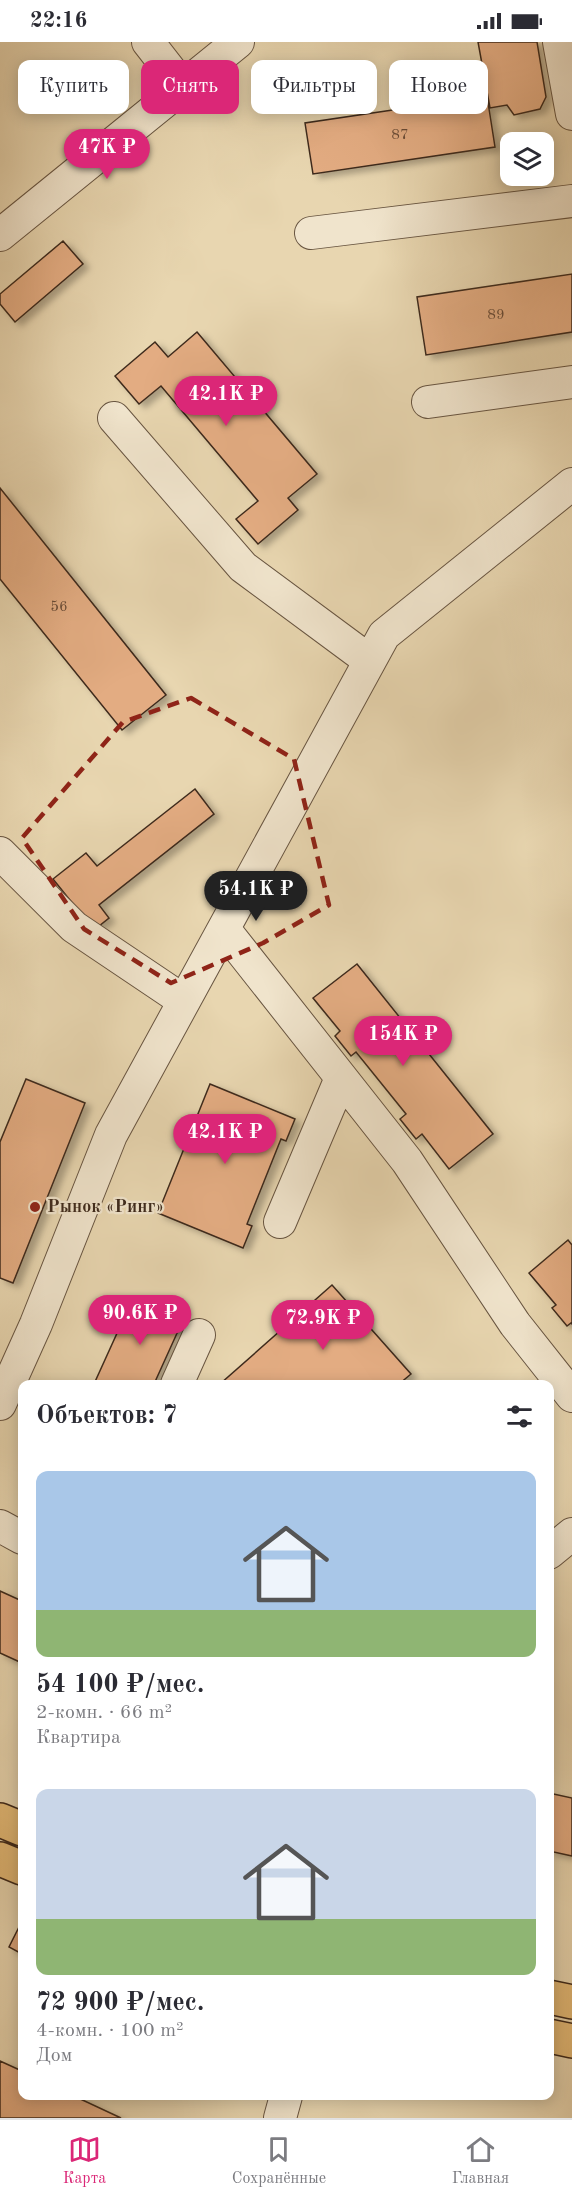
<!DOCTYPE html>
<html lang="ru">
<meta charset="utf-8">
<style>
:root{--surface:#fff;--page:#f2f2f3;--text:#2b2b33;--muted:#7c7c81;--line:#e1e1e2;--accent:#db2777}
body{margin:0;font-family:"Old Standard TT",serif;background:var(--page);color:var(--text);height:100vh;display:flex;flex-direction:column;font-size:22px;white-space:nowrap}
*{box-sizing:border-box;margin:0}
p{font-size:20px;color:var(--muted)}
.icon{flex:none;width:33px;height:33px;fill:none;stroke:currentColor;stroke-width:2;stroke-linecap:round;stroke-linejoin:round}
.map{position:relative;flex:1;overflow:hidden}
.panel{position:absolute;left:18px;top:1338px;width:536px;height:720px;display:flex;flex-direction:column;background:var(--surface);border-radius:12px;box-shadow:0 3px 15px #0003}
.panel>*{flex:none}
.hud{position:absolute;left:18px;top:18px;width:537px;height:54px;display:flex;gap:12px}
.fabs{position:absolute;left:500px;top:90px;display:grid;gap:12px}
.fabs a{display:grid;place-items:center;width:54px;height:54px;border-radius:12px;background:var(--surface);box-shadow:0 3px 15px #0003;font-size:30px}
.price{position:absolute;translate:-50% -51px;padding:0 14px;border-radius:21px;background:var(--accent);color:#fff;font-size:20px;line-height:39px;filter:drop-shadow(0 2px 3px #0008)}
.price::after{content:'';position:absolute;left:50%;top:36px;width:18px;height:14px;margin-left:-9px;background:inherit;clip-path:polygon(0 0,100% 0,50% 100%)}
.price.active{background:#222;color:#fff}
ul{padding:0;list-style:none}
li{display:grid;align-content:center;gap:12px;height:318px;padding:0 18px}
li span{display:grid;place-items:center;height:186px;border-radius:12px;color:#555}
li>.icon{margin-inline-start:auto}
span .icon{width:108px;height:108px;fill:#fffc;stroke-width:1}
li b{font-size:26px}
h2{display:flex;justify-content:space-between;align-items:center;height:72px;padding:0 18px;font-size:26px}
.pill{padding:0 21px;border-radius:12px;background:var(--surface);box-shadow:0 3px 15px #0003;font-size:21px;line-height:54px}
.pill.active{background:var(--accent);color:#fff}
.status{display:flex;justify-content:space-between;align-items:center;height:42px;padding:0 30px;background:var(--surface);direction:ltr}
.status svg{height:16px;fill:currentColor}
.menu{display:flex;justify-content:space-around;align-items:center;height:84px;border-top:2px solid var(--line);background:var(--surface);font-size:16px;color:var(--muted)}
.menu a{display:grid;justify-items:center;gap:3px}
.menu .active{color:var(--accent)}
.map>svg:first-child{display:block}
</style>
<div class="status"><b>22:16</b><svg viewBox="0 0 49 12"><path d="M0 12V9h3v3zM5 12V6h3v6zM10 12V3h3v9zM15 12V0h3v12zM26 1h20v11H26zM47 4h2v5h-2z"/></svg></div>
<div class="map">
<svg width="572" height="2076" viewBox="0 0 572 2076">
<defs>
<filter id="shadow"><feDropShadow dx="6" dy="4" stdDeviation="3" flood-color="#0004"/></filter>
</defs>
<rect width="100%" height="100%" fill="#e8d6b0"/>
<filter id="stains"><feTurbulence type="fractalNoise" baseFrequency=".00333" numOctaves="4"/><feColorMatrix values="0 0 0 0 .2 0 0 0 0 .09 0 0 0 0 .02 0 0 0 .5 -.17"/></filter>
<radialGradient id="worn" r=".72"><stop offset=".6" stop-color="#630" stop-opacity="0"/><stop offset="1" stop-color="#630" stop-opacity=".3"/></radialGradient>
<path fill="#e3ac82" stroke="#3e2a1c" stroke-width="1.5" filter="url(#shadow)" d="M478,0H537L546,55L540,67L514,73L507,63L490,66Z
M487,54L495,105L313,132L305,81Z
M63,199L83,222L15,280L0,262V252Z
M572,232V290L426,313L417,255Z
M197,290L317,432L288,456L298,468L258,502L236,477L258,459L161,344L139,362L115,334L155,300L168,315Z
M0,446L166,653L122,688L0,537Z
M195,747L214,772L99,863L109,876L94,888L53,837L86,811L97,824Z
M357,922L493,1092L449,1127L422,1092L416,1097L400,1077L406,1072L356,1010L351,1014L335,994L340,989L313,956Z
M26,1037L85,1061L13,1241L0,1236V1100Z
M210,1042L295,1077L286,1099L281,1097L247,1182L252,1184L243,1206L158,1171Z
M568,1198L572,1203V1282L571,1281L567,1284L552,1266L556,1263L529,1231Z
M332,1243L411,1332L399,1342H220Z
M133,1256L183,1278L154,1342H94Z
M0,1549L22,1559V1621L0,1611Z
M549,1751L572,1756V1814L549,1809Z
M22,1879V1912L9,1905Z
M0,2019L22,2029V2054H74L121,2076H0Z"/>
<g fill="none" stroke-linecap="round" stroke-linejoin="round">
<g stroke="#685541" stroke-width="34">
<path id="minor" d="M148,0L183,45
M559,0L572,72
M311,191L572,159
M0,193L238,0
M428,360L572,340
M114,376L243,525L370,619
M0,811L74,885L184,959
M224,887L407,1119L515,1282L572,1354
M280,1180L341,1036
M177,1342L199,1293
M0,1362L36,1282L111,1093L384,593L572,442
M0,1484L22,1496
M549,1511L572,1492
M280,2076L286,2054"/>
</g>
<g stroke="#3e2a1c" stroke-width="36">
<path id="major" d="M0,1778L22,1787
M0,1817L22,1826
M549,1955L572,1960
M549,1994L572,1999"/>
</g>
<use href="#minor" stroke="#f0e4cc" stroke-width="32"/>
<use href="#major" stroke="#e4bb78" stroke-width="33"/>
</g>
<path fill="none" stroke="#8f2418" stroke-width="4.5" stroke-dasharray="12 8" stroke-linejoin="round" d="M191,656L294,717L329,863L263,901L171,941L84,887L22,796L123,680Z"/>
<circle fill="#8f2418" stroke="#f0e4cc" stroke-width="2" cx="35" cy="1165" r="6"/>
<g text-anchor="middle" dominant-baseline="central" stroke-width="4.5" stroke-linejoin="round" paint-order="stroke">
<g font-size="15" fill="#674a36">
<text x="400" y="93">87</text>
<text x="496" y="273">89</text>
<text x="59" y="565">56</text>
</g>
<g font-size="18" font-weight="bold" fill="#3e2a1c" stroke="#f0e4cc" text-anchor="start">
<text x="47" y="1165">Рынок «Ринг»</text>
</g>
</g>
<rect width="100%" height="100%" filter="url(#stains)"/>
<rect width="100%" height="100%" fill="url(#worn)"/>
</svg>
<div class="fabs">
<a><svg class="icon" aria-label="layers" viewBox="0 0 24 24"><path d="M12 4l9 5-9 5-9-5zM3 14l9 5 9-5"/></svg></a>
</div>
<b class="price" style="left:107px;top:138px">47K ₽</b>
<b class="price" style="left:226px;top:385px">42.1K ₽</b>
<b class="price active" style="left:256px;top:880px">54.1K ₽</b>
<b class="price" style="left:403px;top:1025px">154K ₽</b>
<b class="price" style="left:225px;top:1123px">42.1K ₽</b>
<b class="price" style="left:140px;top:1304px">90.6K ₽</b>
<b class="price" style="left:323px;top:1309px">72.9K ₽</b>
<div class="hud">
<a class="pill">Купить</a>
<a class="pill active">Снять</a>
<a class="pill">Фильтры</a>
<a class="pill">Новое</a>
</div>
<section class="panel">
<h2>Объектов: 7<svg class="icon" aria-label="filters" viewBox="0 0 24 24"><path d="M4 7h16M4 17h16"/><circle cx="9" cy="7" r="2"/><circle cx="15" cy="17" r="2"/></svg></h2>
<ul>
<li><span style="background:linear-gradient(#a9c7e8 75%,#8fb573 0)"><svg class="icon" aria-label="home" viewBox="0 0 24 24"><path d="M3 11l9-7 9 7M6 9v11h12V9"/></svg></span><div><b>54 100 ₽/мес.</b><p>2-комн. · 66 m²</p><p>Квартира</p></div></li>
<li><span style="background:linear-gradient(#c9d6e8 70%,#8fb573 0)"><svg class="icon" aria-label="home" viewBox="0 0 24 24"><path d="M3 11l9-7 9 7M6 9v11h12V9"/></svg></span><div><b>72 900 ₽/мес.</b><p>4-комн. · 100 m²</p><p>Дом</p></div></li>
</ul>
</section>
</div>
<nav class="menu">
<a class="active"><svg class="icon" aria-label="map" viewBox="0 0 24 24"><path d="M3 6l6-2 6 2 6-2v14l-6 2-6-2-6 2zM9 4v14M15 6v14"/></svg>Карта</a>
<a><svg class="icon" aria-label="saved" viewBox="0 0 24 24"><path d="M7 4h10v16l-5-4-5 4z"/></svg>Сохранённые</a>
<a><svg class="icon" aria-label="home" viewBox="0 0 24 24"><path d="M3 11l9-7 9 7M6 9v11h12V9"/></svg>Главная</a>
</nav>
